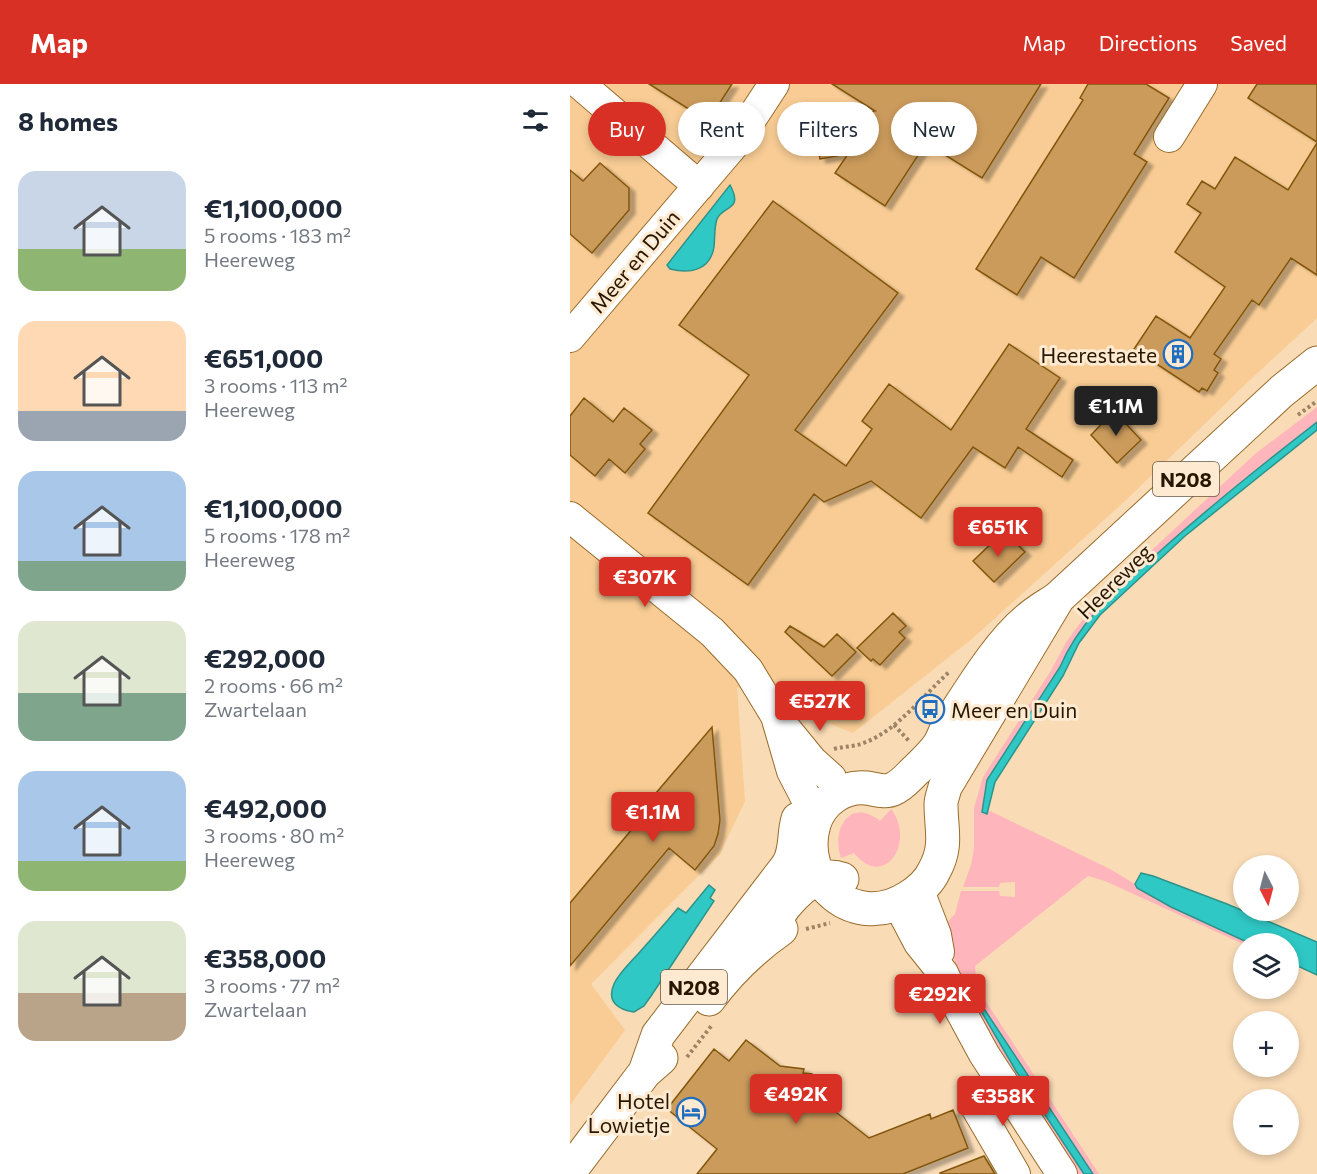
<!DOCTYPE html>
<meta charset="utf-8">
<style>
:root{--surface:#fff;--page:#f2f2f3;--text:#1f2937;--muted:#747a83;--accent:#d93025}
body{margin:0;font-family:Commissioner,sans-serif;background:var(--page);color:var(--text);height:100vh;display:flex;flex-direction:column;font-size:22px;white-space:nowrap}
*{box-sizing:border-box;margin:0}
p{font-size:20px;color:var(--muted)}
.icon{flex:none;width:33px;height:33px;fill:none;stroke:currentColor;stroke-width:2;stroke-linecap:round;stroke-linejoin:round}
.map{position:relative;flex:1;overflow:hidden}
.sheet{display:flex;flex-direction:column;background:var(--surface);width:570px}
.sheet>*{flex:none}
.banner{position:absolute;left:18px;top:18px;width:570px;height:54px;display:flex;gap:12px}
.needle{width:39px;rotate:174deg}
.buttons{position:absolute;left:663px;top:771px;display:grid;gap:12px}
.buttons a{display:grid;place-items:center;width:66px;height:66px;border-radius:50%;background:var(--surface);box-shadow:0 3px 9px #0003;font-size:30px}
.price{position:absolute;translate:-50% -51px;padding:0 14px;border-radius:6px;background:var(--accent);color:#fff;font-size:20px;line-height:39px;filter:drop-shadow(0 2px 3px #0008)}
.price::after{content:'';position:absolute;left:50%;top:36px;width:18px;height:14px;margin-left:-9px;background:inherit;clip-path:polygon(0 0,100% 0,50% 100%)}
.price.active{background:#222;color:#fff}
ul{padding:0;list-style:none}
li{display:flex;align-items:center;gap:18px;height:150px;padding:0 18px}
li span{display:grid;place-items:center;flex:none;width:168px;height:120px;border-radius:18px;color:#555}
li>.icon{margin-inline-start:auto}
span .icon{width:72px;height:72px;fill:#fffc;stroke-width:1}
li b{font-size:26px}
h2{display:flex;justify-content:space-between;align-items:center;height:72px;padding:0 18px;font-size:26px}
.pill{padding:0 21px;border-radius:27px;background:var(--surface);box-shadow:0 3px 9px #0003;font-size:21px;line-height:54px}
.pill.active{background:var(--accent);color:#fff}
header{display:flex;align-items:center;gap:36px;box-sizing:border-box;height:84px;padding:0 30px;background:var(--accent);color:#fff}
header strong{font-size:28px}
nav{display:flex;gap:33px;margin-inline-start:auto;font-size:21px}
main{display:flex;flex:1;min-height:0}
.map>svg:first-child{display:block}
</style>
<header>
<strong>Map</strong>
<nav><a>Map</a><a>Directions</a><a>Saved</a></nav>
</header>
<main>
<section class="sheet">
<h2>8 homes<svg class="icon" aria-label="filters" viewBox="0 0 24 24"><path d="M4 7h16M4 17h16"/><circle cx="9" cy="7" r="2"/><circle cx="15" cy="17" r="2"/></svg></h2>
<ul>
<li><span style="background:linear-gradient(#c9d6e8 65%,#8fb573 0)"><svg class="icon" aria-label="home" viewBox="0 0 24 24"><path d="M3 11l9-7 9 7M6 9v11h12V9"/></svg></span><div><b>€1,100,000</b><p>5 rooms · 183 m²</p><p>Heereweg</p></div></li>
<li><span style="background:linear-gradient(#ffd9b3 75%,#9aa5b1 0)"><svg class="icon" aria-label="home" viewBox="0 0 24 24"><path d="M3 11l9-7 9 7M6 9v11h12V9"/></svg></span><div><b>€651,000</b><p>3 rooms · 113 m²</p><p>Heereweg</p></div></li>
<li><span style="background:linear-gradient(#a9c7e8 75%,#7fa58c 0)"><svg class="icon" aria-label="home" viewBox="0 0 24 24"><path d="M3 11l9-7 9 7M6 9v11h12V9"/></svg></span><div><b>€1,100,000</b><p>5 rooms · 178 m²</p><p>Heereweg</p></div></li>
<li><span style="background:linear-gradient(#dfe7d0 60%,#7fa58c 0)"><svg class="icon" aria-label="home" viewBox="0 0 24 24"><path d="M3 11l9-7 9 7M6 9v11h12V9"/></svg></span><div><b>€292,000</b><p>2 rooms · 66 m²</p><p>Zwartelaan</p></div></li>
<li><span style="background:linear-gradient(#a9c7e8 75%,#8fb573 0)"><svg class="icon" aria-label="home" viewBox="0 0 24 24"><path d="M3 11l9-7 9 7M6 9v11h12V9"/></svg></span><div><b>€492,000</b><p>3 rooms · 80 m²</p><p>Heereweg</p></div></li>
<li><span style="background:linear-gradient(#dfe7d0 60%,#b9a48a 0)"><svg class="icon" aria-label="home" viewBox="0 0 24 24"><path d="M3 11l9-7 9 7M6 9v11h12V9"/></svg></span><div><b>€358,000</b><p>3 rooms · 77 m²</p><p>Zwartelaan</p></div></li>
</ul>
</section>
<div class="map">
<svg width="747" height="1090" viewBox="0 0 747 1090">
<defs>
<filter id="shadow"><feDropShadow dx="6" dy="4" stdDeviation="1.5" flood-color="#0004"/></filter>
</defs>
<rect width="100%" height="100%" fill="#f9dbb5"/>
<path fill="#f8cc94" d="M0,0H747V234L681,295L555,417L403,554L283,649L167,603L175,717L150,770L21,900L55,946L0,1021Z"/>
<path fill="#feb5bb" d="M747,323V338C693,380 639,423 588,469C553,500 508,540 490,583L417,697L412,729L417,730L418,726L540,785L565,800L567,804L601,823L679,859L673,860L535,797L518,792L405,882L407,904L529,1090H523L405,912L404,915L446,987L514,1090H503L413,946L388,886L373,843L385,830L391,807H429L430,812L445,813V798L430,799L429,803H393L401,781L404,764V724L413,693L480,588L497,557L524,520L685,370Z
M321,725C346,757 315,807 284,769L271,774C261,745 280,713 310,737Z"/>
<path fill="#2fc8c5" stroke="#2d938a" stroke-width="1.5" d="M160,101C174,127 153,121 147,135C144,144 145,154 144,163C140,187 119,190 100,185L97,181Z
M747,338V346L615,452L530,531L509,559L493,592L425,698L417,730L412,728L417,696L490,583C510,535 550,503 588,469C639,423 693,380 747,338Z
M571,789L583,792L657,820L747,858V891L719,878L718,860L679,859L601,823L567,804L565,800Z
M139,801L145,806L140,814L144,817L81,912L74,922L64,928C49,926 36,918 44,900C49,889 60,879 68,870C81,855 95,840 108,824L116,829Z
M405,911L523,1090H514L446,987L404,915Z"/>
<path fill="#cb9b5b" stroke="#82560c" stroke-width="1.5" filter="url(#shadow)" d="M79,0H162L140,34H133Z
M262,0H471L412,94L356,59L315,122L265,89L278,70L250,75L247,59L254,58L250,38L305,27Z
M518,0H576L599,14L564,70L577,78L504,194L471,173L447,211L406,185L513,16L510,14Z
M687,0H747V58L678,14Z
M747,59V191L721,174L689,221L682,216L644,270L651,275L644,286L648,289L637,307L632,304L629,308L564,265L586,232L620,254L655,203L605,168L631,129L617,120L632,97L645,105L665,73L718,106Z
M30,79L59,104V126L22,169L0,150V86L13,97Z
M203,117L328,209L225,346L276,382L302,345L292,337L319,300L381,346L439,260L490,294L456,345L503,376L492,393L448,363L435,384L403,363L351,434L301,397L254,418L244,410L178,501L78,429L179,291L109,241Z
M14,314L43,338L54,324L82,346L70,360L75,365L55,389L39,375L25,392L0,371V332Z
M544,327L571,356L547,379L521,351Z
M429,452L438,461L443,456L455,468L424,498L403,477Z
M323,529L336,542L329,548L335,554L310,581L303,575L301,577L287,564Z
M220,542L254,563L267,550L286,568L262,592L215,548Z
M142,643L150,736L148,750L144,762L125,786L99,764L0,882V819L68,738L64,735Z
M176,956L210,982L234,985L233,989L242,990L240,1005L244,1006V1011L299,1054L360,1030L361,1035L383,1026L398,1064L333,1090H127L147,1065L97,1025L144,965L159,977Z
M414,1072L425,1090H370V1089Z"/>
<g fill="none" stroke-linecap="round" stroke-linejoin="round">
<g stroke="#996c2b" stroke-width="32">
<path id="minor" d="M10,0L129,102
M599,53L632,0
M0,253L166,58L204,0
M0,433L142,548L178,586L206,632L222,687L237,716
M215,644L242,677L261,694
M349,807L366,851L369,868
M328,819L349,859L373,889L389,924L414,970L492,1090
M432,997L417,1006L406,1023L445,1090"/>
</g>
<g stroke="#996c2b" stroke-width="35">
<path id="major" d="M488,514L375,703C374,708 371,715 371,720C371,746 378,762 364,787C359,798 350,806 339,813C286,848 227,799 244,740C251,717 273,702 296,704C305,705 315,709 323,705C333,701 340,691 347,685C355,677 363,670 369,661C374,653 376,644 381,636C402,604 428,560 458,535C467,527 478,521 488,514L712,307L747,279
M194,857C206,830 237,783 272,795
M139,915C158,889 184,864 211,845
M75,988L88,951L218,781C227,766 223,751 228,735
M0,1087L75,988L91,974"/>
</g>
<path stroke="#9d8465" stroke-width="4" stroke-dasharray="3 3" stroke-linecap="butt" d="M728,331L747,317
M324,641L340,658
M264,665C275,662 285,663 296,658C327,646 354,611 379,588
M236,845L260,839
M117,973L142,941"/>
<use href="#minor" stroke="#fff" stroke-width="30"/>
<use href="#major" stroke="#fff" stroke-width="33"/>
</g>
<defs>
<g id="building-ring" transform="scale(1.5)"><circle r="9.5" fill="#feead1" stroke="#216ebe" stroke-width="1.5"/><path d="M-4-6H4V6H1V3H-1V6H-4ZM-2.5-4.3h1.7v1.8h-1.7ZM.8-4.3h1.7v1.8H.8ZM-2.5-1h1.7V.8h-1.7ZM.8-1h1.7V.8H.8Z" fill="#216ebe"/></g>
<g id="bus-ring" transform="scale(1.5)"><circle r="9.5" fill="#feead1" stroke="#216ebe" stroke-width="1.5"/><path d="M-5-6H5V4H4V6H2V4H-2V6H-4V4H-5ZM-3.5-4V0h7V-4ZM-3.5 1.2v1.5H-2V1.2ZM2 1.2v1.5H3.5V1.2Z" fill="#216ebe"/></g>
<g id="hotel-ring" transform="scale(1.5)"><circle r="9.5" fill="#feead1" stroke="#216ebe" stroke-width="1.5"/><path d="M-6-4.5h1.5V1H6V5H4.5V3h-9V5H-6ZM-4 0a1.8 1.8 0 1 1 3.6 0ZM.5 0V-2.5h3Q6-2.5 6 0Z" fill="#216ebe"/></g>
</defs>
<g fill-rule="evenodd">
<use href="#building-ring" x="608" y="270"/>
<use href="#bus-ring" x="360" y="625"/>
<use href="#hotel-ring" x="121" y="1028"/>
</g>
<g text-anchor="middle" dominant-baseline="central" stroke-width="6" stroke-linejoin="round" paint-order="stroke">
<g fill="#feead1" stroke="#68563f" stroke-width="1.5">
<rect x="583" y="378" width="66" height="34" rx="4.5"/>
<rect x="91" y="886" width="66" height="34" rx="4.5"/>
</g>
<g font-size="20" font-weight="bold" fill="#281600">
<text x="616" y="395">N208</text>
<text x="124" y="903">N208</text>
</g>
<g font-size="21" fill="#281600" stroke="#feead1">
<text transform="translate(64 177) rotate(-50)">Meer en Duin</text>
<text transform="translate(544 497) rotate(-45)">Heereweg</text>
</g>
<g font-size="21" fill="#281600" stroke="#feead1" text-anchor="end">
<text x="587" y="270">Heerestaete</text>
<text x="381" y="625" text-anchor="start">Meer en Duin</text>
<text x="100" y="1016">Hotel<tspan x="100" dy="24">Lowietje</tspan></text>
</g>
</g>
</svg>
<div class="buttons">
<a><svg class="needle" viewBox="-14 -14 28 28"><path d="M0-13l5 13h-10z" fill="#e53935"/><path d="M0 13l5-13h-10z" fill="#747a83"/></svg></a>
<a><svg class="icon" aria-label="layers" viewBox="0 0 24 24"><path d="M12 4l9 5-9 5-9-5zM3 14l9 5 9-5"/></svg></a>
<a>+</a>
<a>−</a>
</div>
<b class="price active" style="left:546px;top:353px">€1.1M</b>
<b class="price" style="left:428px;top:474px">€651K</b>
<b class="price" style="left:75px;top:524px">€307K</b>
<b class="price" style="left:250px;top:648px">€527K</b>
<b class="price" style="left:83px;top:759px">€1.1M</b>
<b class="price" style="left:370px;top:941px">€292K</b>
<b class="price" style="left:226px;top:1041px">€492K</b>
<b class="price" style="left:433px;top:1043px">€358K</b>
<div class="banner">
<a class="pill active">Buy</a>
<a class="pill">Rent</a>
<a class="pill">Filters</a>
<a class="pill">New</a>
</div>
</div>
</main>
